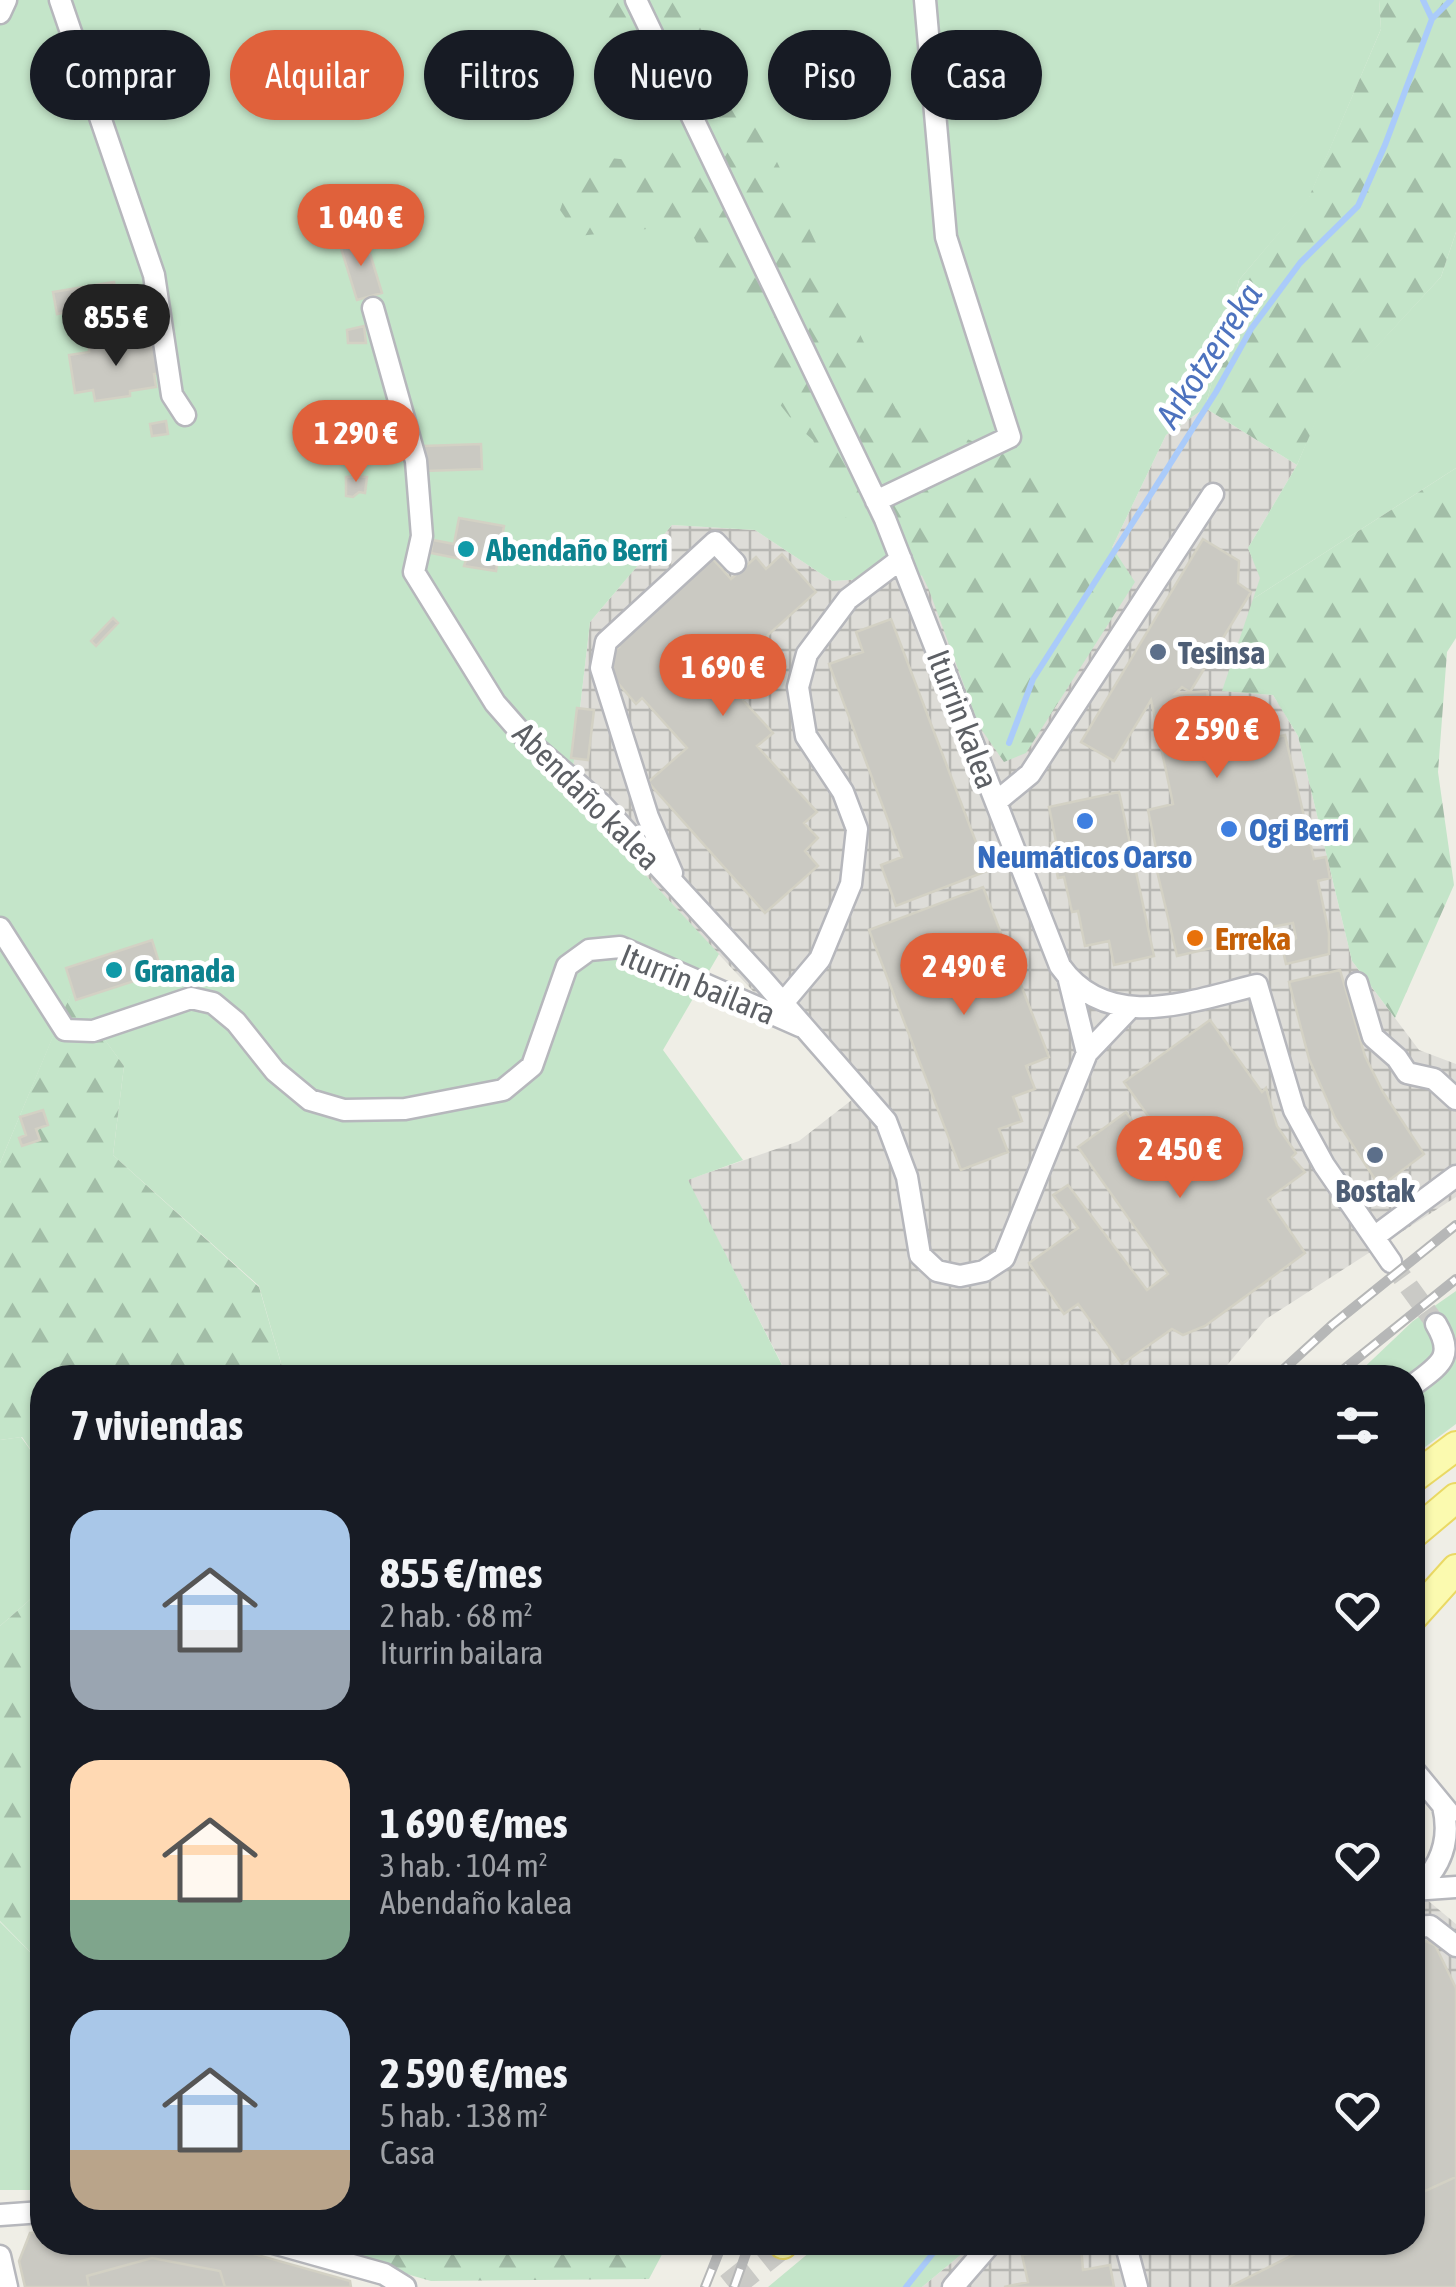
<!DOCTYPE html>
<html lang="es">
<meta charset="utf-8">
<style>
:root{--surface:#171b24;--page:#20242c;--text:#f1f3f6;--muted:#9ea1a6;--accent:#e0613b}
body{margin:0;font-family:"Asap Condensed",sans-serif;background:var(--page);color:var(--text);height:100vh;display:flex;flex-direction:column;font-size:38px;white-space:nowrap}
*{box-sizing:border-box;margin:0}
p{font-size:32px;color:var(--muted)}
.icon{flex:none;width:55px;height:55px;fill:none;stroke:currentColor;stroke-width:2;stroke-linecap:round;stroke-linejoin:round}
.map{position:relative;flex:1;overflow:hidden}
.details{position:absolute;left:30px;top:1365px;width:1395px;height:890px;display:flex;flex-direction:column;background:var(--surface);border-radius:40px;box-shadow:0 2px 8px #0004}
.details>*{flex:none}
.top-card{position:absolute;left:30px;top:30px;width:1398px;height:90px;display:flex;gap:20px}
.price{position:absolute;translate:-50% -85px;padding:0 22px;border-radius:35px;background:var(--accent);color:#fff;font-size:32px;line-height:65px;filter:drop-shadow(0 2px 5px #0008)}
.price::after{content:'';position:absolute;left:50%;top:60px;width:30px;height:22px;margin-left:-15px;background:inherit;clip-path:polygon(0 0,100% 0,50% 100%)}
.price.selected{background:#222;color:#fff}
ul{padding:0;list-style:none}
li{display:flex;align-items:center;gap:30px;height:250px;padding:0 40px}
li span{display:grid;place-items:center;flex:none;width:280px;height:200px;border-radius:30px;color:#555}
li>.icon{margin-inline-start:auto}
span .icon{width:120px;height:120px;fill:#fffc;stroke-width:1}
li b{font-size:42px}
h2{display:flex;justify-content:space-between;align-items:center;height:120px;padding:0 40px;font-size:42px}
.pill{padding:0 35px;border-radius:45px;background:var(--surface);box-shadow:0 2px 8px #0004;font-size:35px;line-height:90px}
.pill.selected{background:var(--accent);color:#fff}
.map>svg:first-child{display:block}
</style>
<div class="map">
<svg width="1456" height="2287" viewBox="0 0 1456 2287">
<defs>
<pattern id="industrial-grid" width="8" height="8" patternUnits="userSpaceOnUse" patternTransform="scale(2.5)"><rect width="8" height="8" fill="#deddd8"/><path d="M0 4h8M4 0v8" fill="none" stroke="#b7b7b3"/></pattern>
<pattern id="forest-firs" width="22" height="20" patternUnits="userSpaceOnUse" patternTransform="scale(2.5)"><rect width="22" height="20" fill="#c4e5c9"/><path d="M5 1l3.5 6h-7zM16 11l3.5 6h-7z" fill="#a2bda7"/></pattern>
</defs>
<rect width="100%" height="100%" fill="#efeee6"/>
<path fill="url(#industrial-grid)" d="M1205,408L1297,465L1248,548L1261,578L1223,691L1273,695L1298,736L1352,961L1419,1050L1456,1064V1197L1266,1319L1217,1377H779L786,1372L687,1180L799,1141L853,1099L570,794L590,622L672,525L755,530L832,581L950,574L1073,629L1166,435Z
M1413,1888L1456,1924V2287H922L975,2243L1412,2242Z"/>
<path fill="#c4e5c9" d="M0,0H1379L1381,29L1309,198L1239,280L1205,408L1166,435L1073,629L950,574L832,581L755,530L672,525L590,622L570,794L719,954L663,1050L743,1160L688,1180L786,1373L779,1378L285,1377L259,1286L113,1155L124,1066L71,994L0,1163Z
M1456,232V468L1253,599L1260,578L1248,548L1297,465L1322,405L1441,277Z
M1456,1291V1424L1413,1456L1412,1378H1353L1413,1321Z
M21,1437L42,1466V1589L0,1626V1440Z
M0,1922L42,1964V2190H0Z
M822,2242H975V2243L922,2287H768Z"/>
<path fill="url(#forest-firs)" d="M592,0H626L870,503L853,543L837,539L850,507L834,493L813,440L796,425L764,384L765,321L711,273L685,219L647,229L578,236L560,210L575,166L590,156L660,163L651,117L625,71Z
M644,0H699L896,409L1038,469L1108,541L1135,582L1026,753L1004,762L979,726L929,590Z
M1379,0H1456V232L1441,277L1323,405L1297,465L1205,408L1239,280L1309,197L1381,29Z
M1456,468V638L1447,652L1438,772L1454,885L1395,1018L1352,961L1298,736L1273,695L1222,691L1253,599Z
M71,993L124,1066L113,1155L259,1287L285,1377L42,1378V1466L22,1437L0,1440V1163Z
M42,1589V1964L0,1921V1626Z
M298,2243H668L649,2279L431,2281Z"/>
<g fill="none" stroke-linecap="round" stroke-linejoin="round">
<path stroke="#aacbfa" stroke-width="6" d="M1423,0L1432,19
M1009,743L1033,679L1216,392L1251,329L1300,263L1358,206L1385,145L1432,19L1451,0
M1412,1836L1418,1837
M906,2287L942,2242"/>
</g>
<path fill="#cac9c2" stroke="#d3d1c4" stroke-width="2.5" d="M365,237L382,293L357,300L340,245Z
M114,282L118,305L57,314L53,292Z
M364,326L366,343H348L347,330Z
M156,338L161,373L154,374L156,387L130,391V396L95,401L93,390L75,393L69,355L89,352V347Z
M166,421L168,434L152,436L150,424Z
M481,444L482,469L425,471L424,446Z
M357,476L367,477L365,493L359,492L353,497L346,496V477Z
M459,518L504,526L496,571L464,566L466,560L431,553L433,540L454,544Z
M1203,539L1239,561L1238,583L1251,592L1190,692L1182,687L1175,694L1207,691L1210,709L1255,699L1264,740L1285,735L1314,859L1326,857L1330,878L1318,881L1329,933V954L1286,964L1283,951L1296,938L1293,923L1240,933L1242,941L1177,956L1153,854L1157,853L1148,810L1173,804L1151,700L1114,761L1081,742Z
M782,554L816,592L749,652L770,676L743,700L773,733L757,746L817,812L804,823L818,838L805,851L818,866L765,913L648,782L687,748L642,698L636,704L604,667L607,658L619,647L616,643L710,556L731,579L756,557L766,569Z
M113,618L118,623L96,646L91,641Z
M891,619L987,871L896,906L881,865L902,857L829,664L863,652L856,632Z
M577,708L594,710L588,760L571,758Z
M1119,792L1154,956L1114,965L1109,941L1085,946L1078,911L1072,912L1064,877L1058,878L1051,843L1056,842L1049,807Z
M983,887L1049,1057L1026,1066L1035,1089L1013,1097L1022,1121L999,1129L1008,1152L961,1170L869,930Z
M152,940L162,972L76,1000L66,968Z
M1340,970L1365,1056L1383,1092L1424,1154L1380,1187L1335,1118L1309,1059L1289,982Z
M1210,1020L1262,1092L1266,1088L1277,1126L1296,1153L1292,1157L1305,1172L1268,1199L1305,1253L1205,1326L1183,1335L1172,1329L1122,1364L1078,1304L1064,1314L1029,1263L1078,1228L1053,1195L1068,1185L1147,1290L1168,1274L1078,1147L1126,1112L1155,1153L1168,1144L1124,1082Z
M43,1110L48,1125L36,1129L40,1140L22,1146L19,1138L26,1135L20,1117Z
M1416,1937L1435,1945L1456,1988V2177L1412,2197V1939Z
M1456,2177V2287H1229L1319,2242H1412V2197Z
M42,2232V2242H211L350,2281L351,2287H225L220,2271L152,2258L87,2276L89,2287H25L19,2261L30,2233Z
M1081,2245L1083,2270L1110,2265L1114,2287H1004L1028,2282L1022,2255Z
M152,2258L220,2271L225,2287H89L87,2276Z"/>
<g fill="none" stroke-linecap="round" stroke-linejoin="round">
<path stroke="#cacac6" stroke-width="20" stroke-dasharray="20 10" stroke-linecap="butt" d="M1391,1262L1436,1324"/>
<path stroke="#cacac6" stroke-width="28" stroke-dasharray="28 14" stroke-linecap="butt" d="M729,2287L783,2244"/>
<g stroke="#b6b7bc" stroke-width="25">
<path id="minor" d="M60,0L154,275L172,395L185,415
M636,0L885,519L1060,966C1108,1034 1191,1001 1257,985L1294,1110L1324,1165L1391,1262
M0,13L6,0
M373,308L416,461L422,536L414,572L495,703L531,744L601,804L762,979L886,1121L907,1177L920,1255L937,1271L960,1276L984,1271L1004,1258L1087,1053L1129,1009
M876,501L1010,437L946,237L925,0
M996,802L1030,774L1213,494
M672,873L648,817L601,668L606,642L715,542L735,563
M0,928L65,1030L93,1031L191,998L213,1003L236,1022L275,1071L310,1100L344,1110L405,1109L503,1090L532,1066L567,966L589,950L620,947L800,1026
M1069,980L1087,1053
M1357,983L1373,1037L1397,1058L1407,1073L1434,1079L1456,1099
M783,1003L820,959L851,884L857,829L843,792L806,736L798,687L807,654L848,599L901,559
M1374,1237L1456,1176
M1412,1386C1439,1365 1456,1358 1436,1324
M1412,1768L1449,1813
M1413,1890L1456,1887
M1415,1890C1442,1867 1451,1839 1443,1806
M1412,1927L1430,1926L1456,1946
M0,2215L42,2212
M270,2242L384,2274L405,2287
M1125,2242L1137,2287
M0,2256L7,2287
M953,2287L992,2242"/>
</g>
<g stroke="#ead964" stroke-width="32">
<path id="major" d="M1412,1479L1456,1446
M1412,1535L1456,1498
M1412,1618L1456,1569
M783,2244L784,2242"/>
</g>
<use href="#minor" stroke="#fff" stroke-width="20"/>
<use href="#major" stroke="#fbfaaf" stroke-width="28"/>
<g stroke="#b6b7b7" stroke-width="10">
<path id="rail" d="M1274,1378L1332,1325L1456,1225
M1333,1378L1456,1279
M705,2287L723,2242
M734,2287L750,2242"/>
</g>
<use href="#rail" stroke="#fff" stroke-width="6" stroke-dasharray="19" stroke-linecap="butt"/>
</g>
<g fill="#0f9aa8" stroke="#fff" stroke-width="4">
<circle cx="466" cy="549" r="10"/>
<circle cx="114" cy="970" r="10"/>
</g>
<g fill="#5c6f8a" stroke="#fff" stroke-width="4">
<circle cx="1158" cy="652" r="10"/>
<circle cx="1375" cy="1155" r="10"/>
</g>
<g fill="#3f7fe0" stroke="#fff" stroke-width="4">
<circle cx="1085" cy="821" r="10"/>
<circle cx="1229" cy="829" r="10"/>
</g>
<circle fill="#e8710a" stroke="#fff" stroke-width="4" cx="1195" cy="938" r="10"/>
<g text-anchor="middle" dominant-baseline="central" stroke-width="10" stroke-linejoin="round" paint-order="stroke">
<g font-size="32" font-weight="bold" fill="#0d838f" stroke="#fff" text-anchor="start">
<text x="486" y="549">Abendaño Berri</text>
<text x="134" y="970">Granada</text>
</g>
<g font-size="32" font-weight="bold" fill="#4e5e75" stroke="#fff" text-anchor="start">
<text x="1178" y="652">Tesinsa</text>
<text x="1375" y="1190" text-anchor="middle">Bostak</text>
</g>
<g font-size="32" fill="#5d6065" stroke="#fff">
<text transform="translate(963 719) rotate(69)">Iturrin kalea</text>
<text transform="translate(587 796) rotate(45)">Abendaño kalea</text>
<text transform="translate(698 984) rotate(22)">Iturrin bailara</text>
</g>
<g font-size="32" font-weight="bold" fill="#366cbe" stroke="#fff" text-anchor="start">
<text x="1249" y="829">Ogi Berri</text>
<text x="1085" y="856" text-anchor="middle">Neumáticos Oarso</text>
</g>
<g font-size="32" font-weight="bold" fill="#c56008" stroke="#fff" text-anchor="start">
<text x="1215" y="938">Erreka</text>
</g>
<g font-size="35" font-style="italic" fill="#4d72be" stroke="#fff">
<text transform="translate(1208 355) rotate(-57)">Arkotzerreka</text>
</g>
</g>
</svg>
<b class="price" style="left:361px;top:269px">1 040 €</b>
<b class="price selected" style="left:116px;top:369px">855 €</b>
<b class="price" style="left:356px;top:485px">1 290 €</b>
<b class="price" style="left:723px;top:719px">1 690 €</b>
<b class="price" style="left:1217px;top:781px">2 590 €</b>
<b class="price" style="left:964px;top:1018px">2 490 €</b>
<b class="price" style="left:1180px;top:1201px">2 450 €</b>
<div class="top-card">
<a class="pill">Comprar</a>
<a class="pill selected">Alquilar</a>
<a class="pill">Filtros</a>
<a class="pill">Nuevo</a>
<a class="pill">Piso</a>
<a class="pill">Casa</a>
</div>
<section class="details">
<h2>7 viviendas<svg class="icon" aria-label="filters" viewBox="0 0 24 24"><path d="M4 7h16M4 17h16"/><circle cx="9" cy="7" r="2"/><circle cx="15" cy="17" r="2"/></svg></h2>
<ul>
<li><span style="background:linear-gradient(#a9c7e8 60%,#9aa5b1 0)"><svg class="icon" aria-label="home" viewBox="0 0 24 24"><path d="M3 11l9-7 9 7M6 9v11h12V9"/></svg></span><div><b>855 €/mes</b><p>2 hab. · 68 m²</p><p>Iturrin bailara</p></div><svg class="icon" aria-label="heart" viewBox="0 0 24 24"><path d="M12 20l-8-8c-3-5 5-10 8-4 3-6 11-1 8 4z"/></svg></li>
<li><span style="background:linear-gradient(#ffd9b3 70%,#7fa58c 0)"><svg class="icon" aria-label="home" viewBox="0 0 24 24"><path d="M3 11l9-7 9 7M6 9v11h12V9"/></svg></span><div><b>1 690 €/mes</b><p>3 hab. · 104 m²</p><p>Abendaño kalea</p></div><svg class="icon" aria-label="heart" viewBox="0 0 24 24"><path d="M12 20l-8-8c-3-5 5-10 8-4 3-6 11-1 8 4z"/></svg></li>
<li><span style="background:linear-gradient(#a9c7e8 70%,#b9a48a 0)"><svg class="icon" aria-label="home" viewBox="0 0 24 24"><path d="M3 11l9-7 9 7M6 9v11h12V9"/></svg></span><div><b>2 590 €/mes</b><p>5 hab. · 138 m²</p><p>Casa</p></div><svg class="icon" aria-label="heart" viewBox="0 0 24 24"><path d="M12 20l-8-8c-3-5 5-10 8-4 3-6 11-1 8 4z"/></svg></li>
</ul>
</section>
</div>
